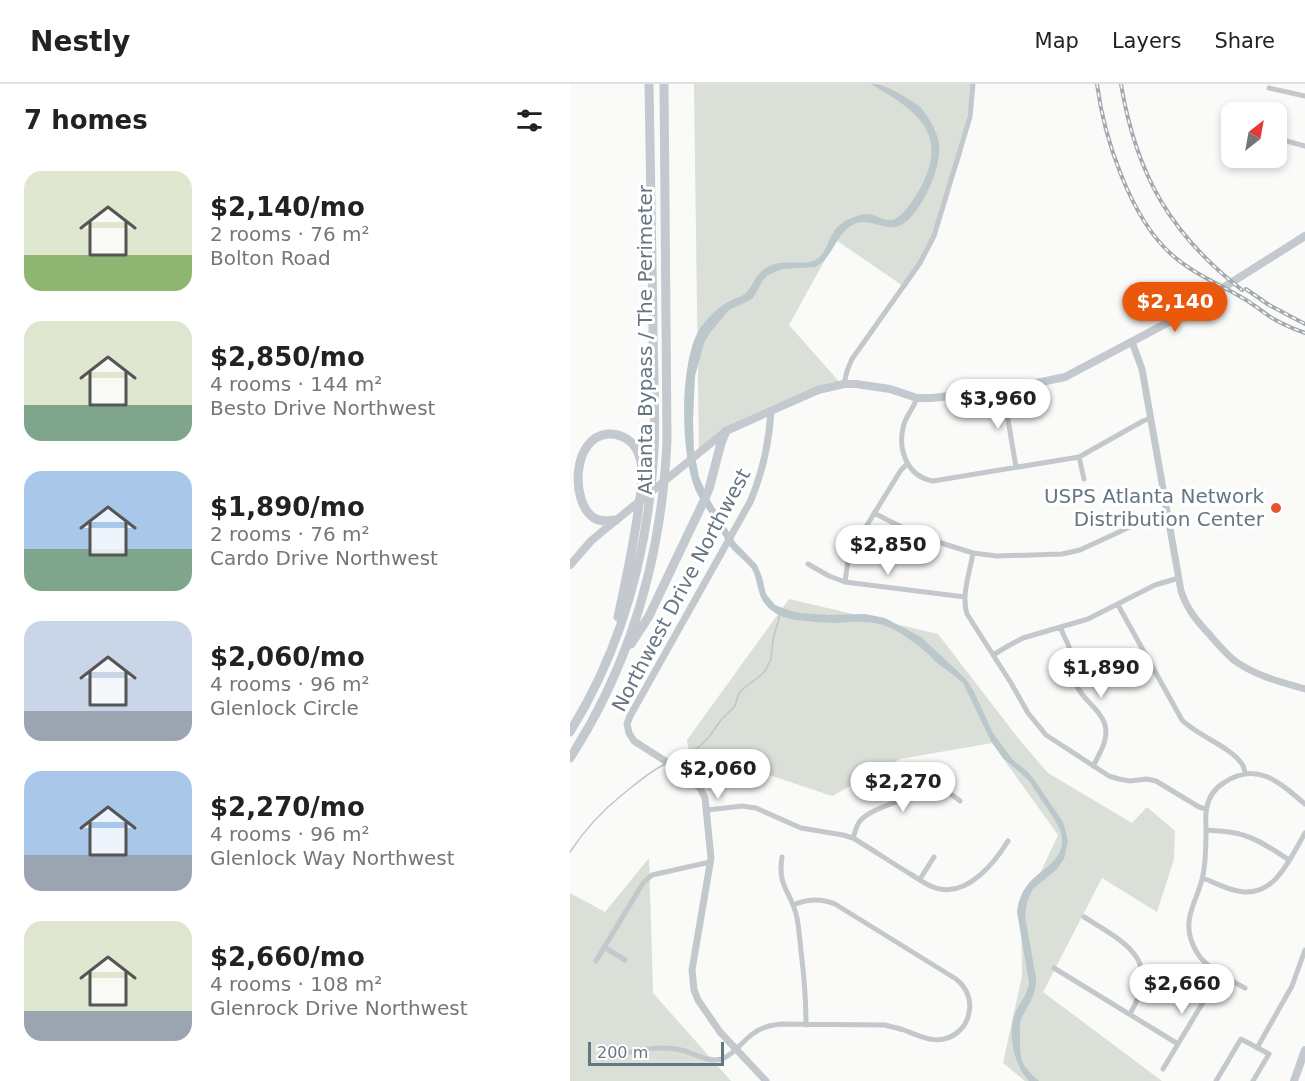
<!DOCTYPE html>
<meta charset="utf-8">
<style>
:root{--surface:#fff;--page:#f2f2f2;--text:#222;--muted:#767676;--line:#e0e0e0;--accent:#ea580c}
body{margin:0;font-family:"DejaVu Sans",sans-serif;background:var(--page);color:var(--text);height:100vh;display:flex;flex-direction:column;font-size:22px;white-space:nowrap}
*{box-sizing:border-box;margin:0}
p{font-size:20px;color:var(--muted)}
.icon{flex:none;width:33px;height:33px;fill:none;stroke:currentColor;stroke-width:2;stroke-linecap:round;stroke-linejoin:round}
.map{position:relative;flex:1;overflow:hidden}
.side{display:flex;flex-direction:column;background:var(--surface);width:570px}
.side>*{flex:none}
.needle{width:39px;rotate:31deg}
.fabs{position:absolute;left:651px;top:18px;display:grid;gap:12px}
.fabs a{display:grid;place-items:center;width:66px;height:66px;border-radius:12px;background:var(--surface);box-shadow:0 3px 9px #0003;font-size:30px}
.scale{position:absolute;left:18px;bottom:15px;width:136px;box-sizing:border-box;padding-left:6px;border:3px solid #657683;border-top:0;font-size:16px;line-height:21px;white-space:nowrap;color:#657683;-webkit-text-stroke:4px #fff;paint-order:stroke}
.price{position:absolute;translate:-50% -51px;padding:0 14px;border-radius:21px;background:#fff;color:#222;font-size:20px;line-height:39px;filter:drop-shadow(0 2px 3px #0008)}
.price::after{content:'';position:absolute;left:50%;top:36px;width:18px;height:14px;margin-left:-9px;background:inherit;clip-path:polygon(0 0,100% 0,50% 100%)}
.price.on{background:var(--accent);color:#fff}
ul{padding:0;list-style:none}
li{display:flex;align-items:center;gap:18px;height:150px;padding:0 24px}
li span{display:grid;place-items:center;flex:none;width:168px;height:120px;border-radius:18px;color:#555}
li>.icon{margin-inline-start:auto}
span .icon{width:72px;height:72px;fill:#fffc;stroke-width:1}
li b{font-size:26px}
h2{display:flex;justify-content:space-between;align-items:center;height:72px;padding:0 24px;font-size:26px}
header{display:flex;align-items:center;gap:36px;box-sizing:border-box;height:84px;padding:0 30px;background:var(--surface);border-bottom:2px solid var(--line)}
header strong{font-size:28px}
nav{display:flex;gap:33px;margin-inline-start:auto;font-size:21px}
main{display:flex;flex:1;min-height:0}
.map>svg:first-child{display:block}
</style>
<header>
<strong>Nestly</strong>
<nav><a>Map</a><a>Layers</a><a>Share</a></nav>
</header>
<main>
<section class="side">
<h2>7 homes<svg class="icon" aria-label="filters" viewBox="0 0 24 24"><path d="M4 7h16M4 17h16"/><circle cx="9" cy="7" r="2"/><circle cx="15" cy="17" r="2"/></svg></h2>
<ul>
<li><span style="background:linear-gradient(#dfe7d0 70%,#8fb573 0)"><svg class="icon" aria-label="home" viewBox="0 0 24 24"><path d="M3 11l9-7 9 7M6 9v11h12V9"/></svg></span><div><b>$2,140/mo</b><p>2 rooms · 76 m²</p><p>Bolton Road</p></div></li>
<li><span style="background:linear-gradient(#dfe7d0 70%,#7fa58c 0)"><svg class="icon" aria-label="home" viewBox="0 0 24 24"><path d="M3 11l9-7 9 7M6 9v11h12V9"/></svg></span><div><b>$2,850/mo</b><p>4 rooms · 144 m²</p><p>Besto Drive Northwest</p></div></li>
<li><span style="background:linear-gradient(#a9c7e8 65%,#7fa58c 0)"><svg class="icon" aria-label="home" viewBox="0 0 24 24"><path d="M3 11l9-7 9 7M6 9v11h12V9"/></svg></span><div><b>$1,890/mo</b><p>2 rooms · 76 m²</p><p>Cardo Drive Northwest</p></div></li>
<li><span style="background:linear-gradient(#c9d6e8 75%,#9aa5b1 0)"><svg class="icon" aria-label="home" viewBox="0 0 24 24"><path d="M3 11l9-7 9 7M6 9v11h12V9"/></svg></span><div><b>$2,060/mo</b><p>4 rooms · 96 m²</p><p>Glenlock Circle</p></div></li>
<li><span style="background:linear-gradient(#a9c7e8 70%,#9aa5b1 0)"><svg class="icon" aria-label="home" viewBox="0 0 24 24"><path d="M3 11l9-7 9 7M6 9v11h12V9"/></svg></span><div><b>$2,270/mo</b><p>4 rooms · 96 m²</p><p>Glenlock Way Northwest</p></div></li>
<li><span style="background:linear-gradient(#dfe7d0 75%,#9aa5b1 0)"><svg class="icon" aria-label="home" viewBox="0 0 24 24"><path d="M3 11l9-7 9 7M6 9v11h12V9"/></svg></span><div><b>$2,660/mo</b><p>4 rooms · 108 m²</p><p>Glenrock Drive Northwest</p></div></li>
</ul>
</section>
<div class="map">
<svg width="735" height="997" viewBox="0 0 735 997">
<rect width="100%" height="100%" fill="#fafaf8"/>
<path fill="#dadfd7" d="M124,0H402L392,70L362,156L336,204L266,156L219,241L273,302L208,323L162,341L129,372Z
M219,515L368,550L448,654L478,689L562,739L577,723L605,747L604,775L587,828L532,794L473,908L592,997H455L433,979L452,892L451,830L488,751L422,659L330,675L262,712L155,676L123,696L117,656Z
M79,774L83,909L161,997H0V809L35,828Z"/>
<path fill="#bbc7cb" d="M301,0C314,0 323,6 335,13C340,16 346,19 350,23C357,30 365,44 368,55C375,76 354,123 337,137C318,153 302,132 284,140C265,149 264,174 245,183L212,185L198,191L193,196L183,214L178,217L159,226L139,250L134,259L125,292L123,338L124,367L129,393L138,413L165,458L187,481L192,493L196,510L205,521L218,526L231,529L258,531L295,530L315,534L351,553L396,595L404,608L423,649L442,675L458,688L465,697L493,738L495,745L498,757L494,775L487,785L463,805L457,818L455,832L466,894C467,909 459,920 452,933C449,939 450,945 450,952C450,977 450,980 469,997H459C444,982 437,948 445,929C450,919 457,911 459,899L447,828C448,818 452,807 459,799C473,783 500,774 490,746C485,733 468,712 460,698L455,693L433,674L421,657L393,599C385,591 376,586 367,579C363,576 361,572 357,569C344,558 330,547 313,541C304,538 290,537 280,538C276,538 271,539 266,539C260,539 254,538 247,538C228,536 209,537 195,520C187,510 188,496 182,485C177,478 168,472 162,465C154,455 149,443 142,433C137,425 131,417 127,409C110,374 109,280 129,246C136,235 148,223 160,217C165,214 172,213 176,209C183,202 185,192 193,186C212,172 233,184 247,175C260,166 257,148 275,137C281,134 290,130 297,130C308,130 317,142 328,133C337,127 348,109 353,99C379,45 341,24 301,0Z"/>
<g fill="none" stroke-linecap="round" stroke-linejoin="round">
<path stroke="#bbc7cb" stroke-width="1.5" d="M102,677L129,663L139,653L151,636L165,622L169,609L174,604L190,592L195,587L201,575L203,555L209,535V529
M0,768C15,745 32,727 53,710C67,699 79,688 95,680"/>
<path stroke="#c3c8cc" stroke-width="5" d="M699,4L735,12
M706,54L735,62
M274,300L277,287L282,275L350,179L364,152L400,33L403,0
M433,306L446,383
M347,314C344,323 337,331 334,340C327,364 336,392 363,397L509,373L573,337L581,334
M509,373L514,395
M304,429L349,452L403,469L427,472L492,470L510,466L562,442L599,435
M403,469C400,488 391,511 397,530L441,599L458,629L476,651L539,692L549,695L560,697L577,695L586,697L629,723L636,725
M238,480L259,492L275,498L395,513
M275,498L278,477L281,467L331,386L337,380
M548,521L612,636C628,652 661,663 672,680C675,684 674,686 675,690
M491,544C493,552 498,558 500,566C503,578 501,590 507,602C512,614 523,620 530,631C543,648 532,666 523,682
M423,571L438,562L453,554L518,535L585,501L609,494
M137,726L172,722L186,724L231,744L273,751L283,754C303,766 322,779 342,791C350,796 360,804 370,805C399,811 425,778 438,757
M636,746C649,747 661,747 673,751C690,756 705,767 719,776
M283,754C285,749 286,742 290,737C300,724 357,706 374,708C380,708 385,713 390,717
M212,773C207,804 222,808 227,834C229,845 230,856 231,867C234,891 236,916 236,941
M632,794C644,798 656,805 668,807C705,815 720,774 735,749
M350,795L364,773
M514,833C556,859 592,875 560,930
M34,863L55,876
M26,877L73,799L82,791L140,778
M484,884L608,960
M675,904C655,893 632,883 623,861C611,833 628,817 633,791C636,776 636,761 636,745C636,738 635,730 637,723C639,711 645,704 655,698C688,677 710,699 735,720
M687,964L722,902L735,866
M32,974C57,969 86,960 111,966C124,969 138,979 152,975C165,970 173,956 184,949C192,943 201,941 211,940L315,941C322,943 328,944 334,946C352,953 370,963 388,948C394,943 398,936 399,928C402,915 396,903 386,895L265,820C250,814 238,815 223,821
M593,985L650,890
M646,997L671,955L699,970L683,997"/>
<path stroke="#c3c8cc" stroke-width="7" d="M562,258L572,285L611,507C617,525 626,536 639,550C647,559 655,569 665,577C686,592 711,598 735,605
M196,997L150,948L128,916L124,906L122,886L141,774L135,714L130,704L103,682L64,657L59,649L57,640L60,632L180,418C193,388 199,359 201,327"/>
<path stroke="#c3c9ce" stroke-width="8" d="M0,481L21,457L34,446L156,347L248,306L274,300H286L320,305L347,314H362L433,306L495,293L599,238L735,152
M724,997L735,966"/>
<path stroke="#c3c9ce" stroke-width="9" d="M46,436C39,437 31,438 24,434C0,418 2,353 38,350C52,349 65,358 69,371C75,387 71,405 69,421C64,459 56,496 48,533
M61,560L79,532L131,423L139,405L151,359L156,347
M0,648C52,564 78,467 84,368C86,326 83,283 83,241C82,161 80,80 79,0
M0,674C62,578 92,470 97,356L94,0"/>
<g stroke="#a2aab0" stroke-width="4">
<path id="rail" d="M527,0C534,54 560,133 601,170C622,189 647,199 671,213C682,219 691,227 702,234C712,240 724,245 735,249
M551,0C566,90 600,150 672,206
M676,205L699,221L735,240"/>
</g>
<use href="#rail" stroke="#fff" stroke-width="1.5" stroke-dasharray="4.5" stroke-linecap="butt"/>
</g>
<circle fill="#e4572e" stroke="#fff" stroke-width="2" cx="706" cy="424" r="6"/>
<g text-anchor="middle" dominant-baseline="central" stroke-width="6" stroke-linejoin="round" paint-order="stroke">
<g font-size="20" fill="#657683" stroke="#fff">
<text transform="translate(75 256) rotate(-90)">Atlanta Bypass / The Perimeter</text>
<text transform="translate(111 506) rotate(-62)">Northwest Drive Northwest</text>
</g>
<g font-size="20" fill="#657683" stroke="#fff" text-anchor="end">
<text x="694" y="412">USPS Atlanta Network<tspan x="694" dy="23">Distribution Center</tspan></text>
</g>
</g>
</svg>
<div class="fabs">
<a><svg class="needle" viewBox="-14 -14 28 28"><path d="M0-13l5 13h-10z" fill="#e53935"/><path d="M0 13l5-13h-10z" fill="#767676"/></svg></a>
</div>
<div class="scale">200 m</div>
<b class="price on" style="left:605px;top:249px">$2,140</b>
<b class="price" style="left:428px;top:346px">$3,960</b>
<b class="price" style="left:318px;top:492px">$2,850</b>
<b class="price" style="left:531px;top:615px">$1,890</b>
<b class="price" style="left:148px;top:716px">$2,060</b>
<b class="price" style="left:333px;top:729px">$2,270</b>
<b class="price" style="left:612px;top:931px">$2,660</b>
</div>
</main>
